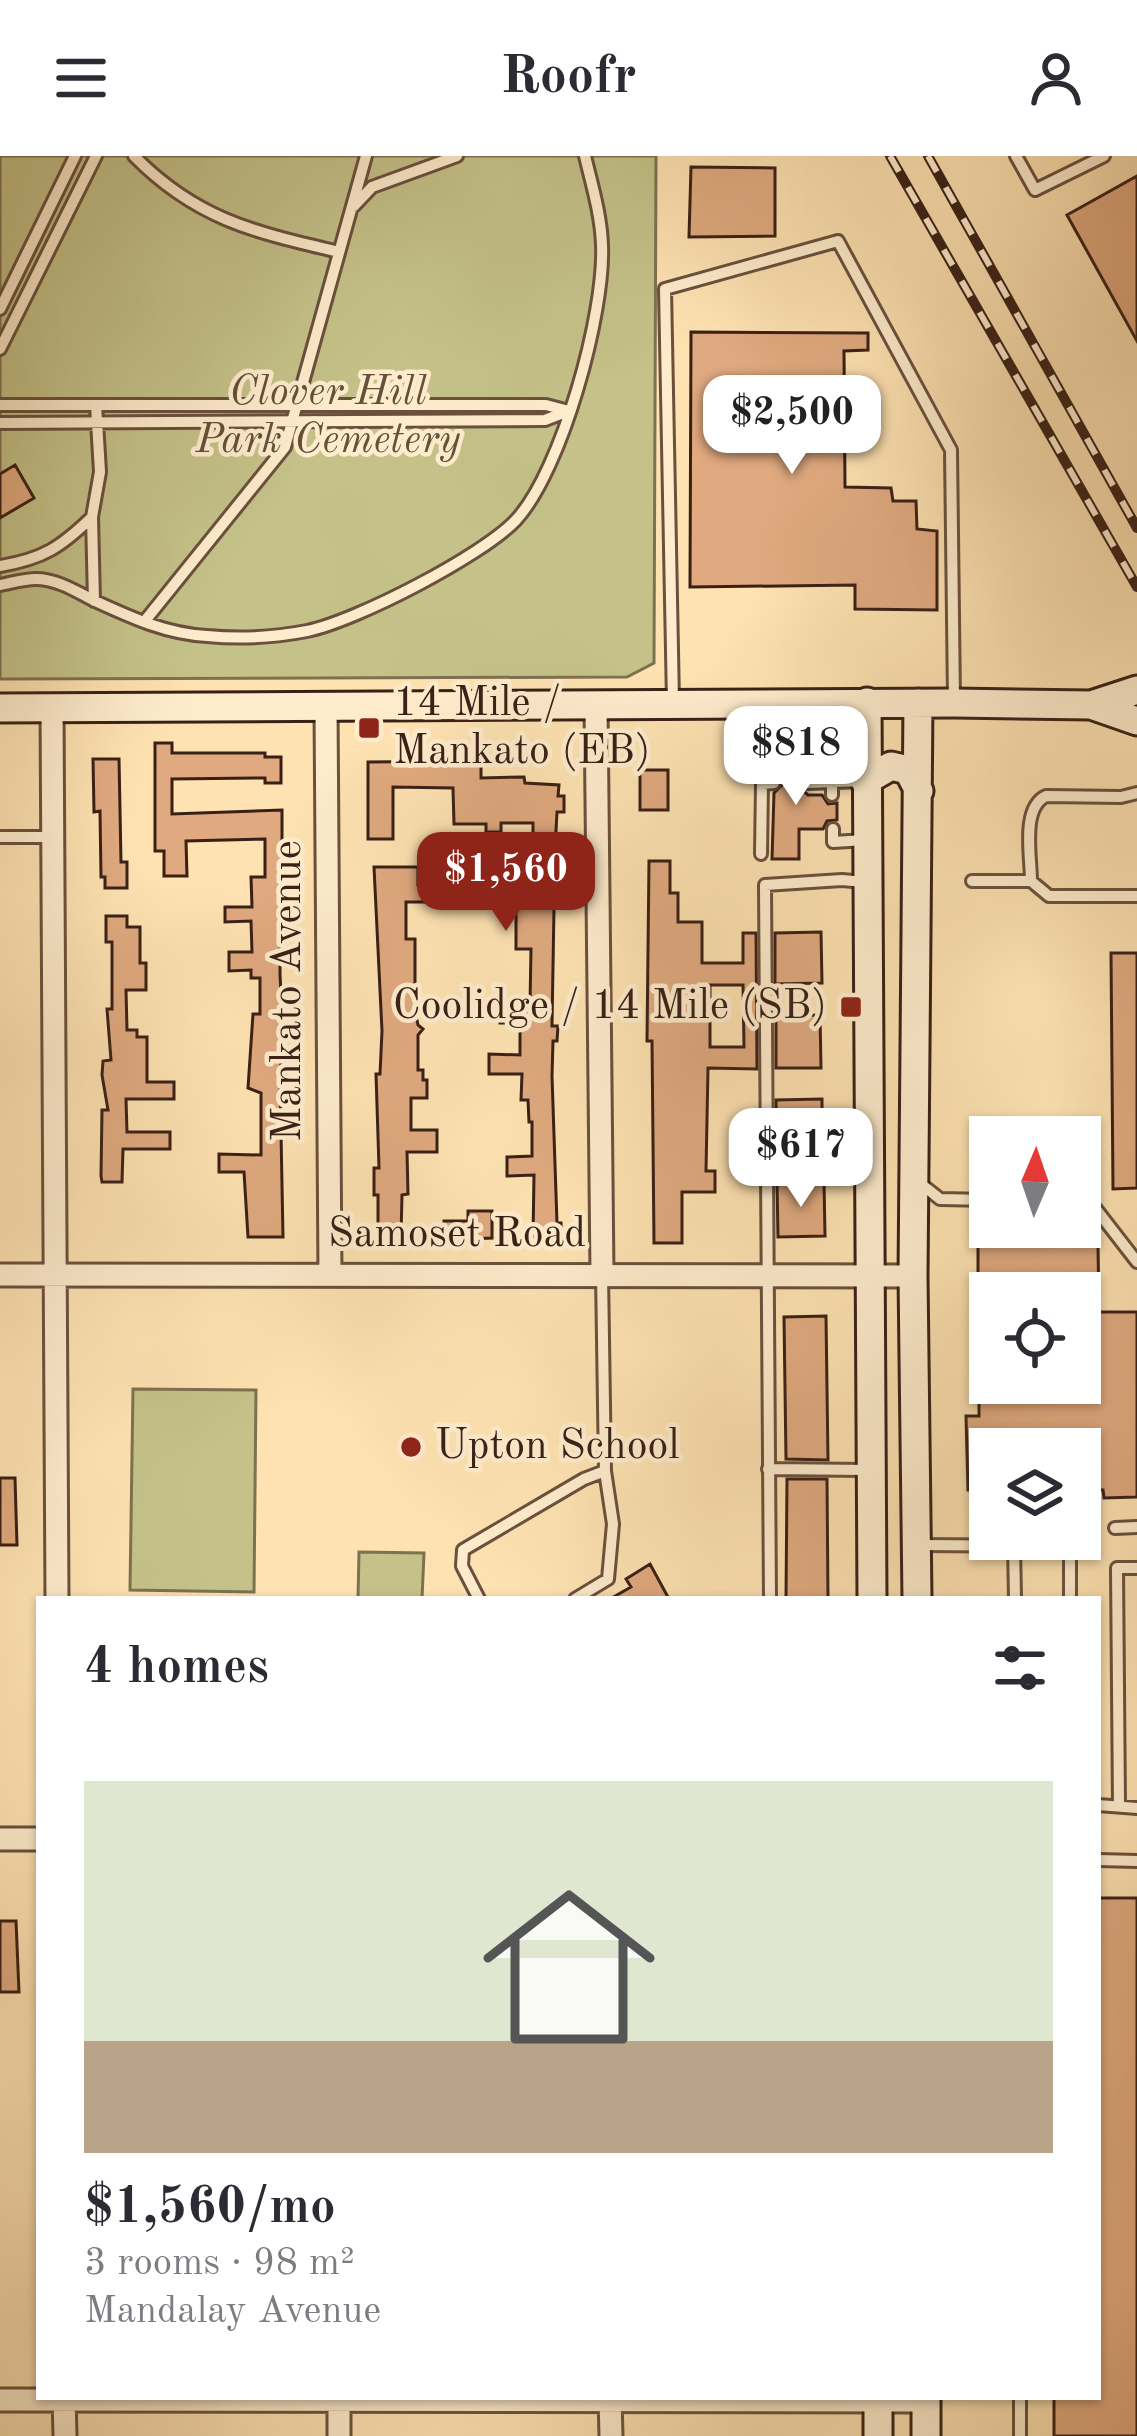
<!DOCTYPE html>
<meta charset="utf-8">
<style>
:root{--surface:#fff;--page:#f7f7f7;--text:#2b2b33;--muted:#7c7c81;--line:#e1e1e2;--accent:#8f2418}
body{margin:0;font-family:"Old Standard TT",serif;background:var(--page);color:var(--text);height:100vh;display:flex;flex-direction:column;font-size:45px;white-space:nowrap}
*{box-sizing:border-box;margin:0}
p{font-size:39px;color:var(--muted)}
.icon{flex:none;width:66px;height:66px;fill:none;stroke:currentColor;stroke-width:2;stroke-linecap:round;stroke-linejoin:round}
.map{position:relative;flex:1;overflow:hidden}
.panel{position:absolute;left:36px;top:1440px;width:1065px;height:804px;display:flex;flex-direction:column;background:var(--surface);border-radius:0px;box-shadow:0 3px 9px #0004}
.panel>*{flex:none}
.needle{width:78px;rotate:2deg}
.buttons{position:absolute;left:969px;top:960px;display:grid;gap:24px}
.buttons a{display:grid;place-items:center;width:132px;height:132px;border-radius:0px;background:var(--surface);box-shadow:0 3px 9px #0004;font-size:60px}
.price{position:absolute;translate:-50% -102px;padding:0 27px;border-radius:24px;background:#fff;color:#222;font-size:39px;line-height:78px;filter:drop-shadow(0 3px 6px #0008)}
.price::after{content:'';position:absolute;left:50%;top:72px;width:36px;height:27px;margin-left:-18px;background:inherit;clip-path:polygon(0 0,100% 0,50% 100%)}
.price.on{background:var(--accent);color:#fff}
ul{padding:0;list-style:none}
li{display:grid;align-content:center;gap:24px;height:636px;padding:0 48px}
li+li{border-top:3px solid var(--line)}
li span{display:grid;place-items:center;height:372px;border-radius:0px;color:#555}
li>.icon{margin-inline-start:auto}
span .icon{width:216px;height:216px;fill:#fffc;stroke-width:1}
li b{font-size:51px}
h2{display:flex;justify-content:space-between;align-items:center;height:144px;padding:0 48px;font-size:51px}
header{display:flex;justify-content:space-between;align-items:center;height:156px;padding:0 48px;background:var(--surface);font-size:54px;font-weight:800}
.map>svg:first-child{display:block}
</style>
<header><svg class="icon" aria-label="menu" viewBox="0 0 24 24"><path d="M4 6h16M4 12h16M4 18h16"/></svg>Roofr<svg class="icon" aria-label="person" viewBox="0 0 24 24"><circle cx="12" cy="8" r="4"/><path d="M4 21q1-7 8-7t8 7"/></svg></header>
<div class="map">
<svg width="1137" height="2280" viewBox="0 0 1137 2280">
<rect width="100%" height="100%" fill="#fee2b2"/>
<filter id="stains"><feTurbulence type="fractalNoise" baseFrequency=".00167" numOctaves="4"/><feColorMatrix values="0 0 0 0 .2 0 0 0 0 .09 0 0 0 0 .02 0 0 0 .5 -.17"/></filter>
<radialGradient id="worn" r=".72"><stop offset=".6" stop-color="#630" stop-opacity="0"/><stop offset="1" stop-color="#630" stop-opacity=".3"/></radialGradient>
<path fill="#c4c289" stroke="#7e7150" stroke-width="3" d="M0,0H656L654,507L627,521L0,523Z
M133,1233L256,1234L254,1436L130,1434Z
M359,1396L424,1397L422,1443H358Z"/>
<path fill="#e0a97f" stroke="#392016" stroke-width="3" fill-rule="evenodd" d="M691,11L775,12V80L689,81Z
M1137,20V185L1067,59Z
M691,176L868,177V194L844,195L845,331L891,332L893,345H916L917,373L937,375V454L855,453V429L690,431Z
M15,309L34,342L0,362V318Z
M155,587H172V597H265V601H281V627H265V622L172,623V658L282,654V700H286V716L285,742H280V818L282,861H289V883H282L280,924L283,1081H248L244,1016H219V998L261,999V937L248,932L253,858H260V822H251V814L229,815V796H252L251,765L225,766V751H252L251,721H265V683L186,685L187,720H164V695H155Z
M774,601H807L809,617L799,624L801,633L808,639H822L828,648L837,647V664L827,665L823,673H799V703H772L774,637L784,627L774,617Z
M93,603H119L121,706H127V732H105V721H101L100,655L94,656Z
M481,605V622L524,621L525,627L559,629L558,640H564V656H557L555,693L552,870H558L557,885H553L552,920L557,1067H561V1081H533L534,1019L507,1020V1001L532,1000V966H529L528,944H521L522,918H489V898L520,899V867H500V849H530L531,793H516V752H519V704H533V667H501V676H486V668H454L453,632L393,631V683H368V606Z
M640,614H668V654H640Z
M649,705H670V737H678V766H702V807H743V777H756L757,913L708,912L706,1015H715V1036H682V1087H654L652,885H647ZM710,829H743L744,891H710Z
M374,711H418V729H442V746H406V783H415V855L418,869L423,873L418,879V914H423V924H427V942H411V974H437V996H407L408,1038L402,1039L401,1080H386V1076L378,1074V1039H374V1012H379L376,918H380L382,875Z
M106,760H127V771H140V807H146V834H126L127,874H137V881H147V926H174V943H126L127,976H170V993H123L122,1026H102L101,1020L102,954H108L102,919L103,905L111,904L107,853H112V786H106Z
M821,776L822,827L775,828V777Z
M1111,797H1137V1032L1113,1033Z
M820,859L821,912H776V860Z
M822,943V995L777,996L776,944Z
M824,1026L825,1080L778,1081L777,1027Z
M468,1055H492V1082L444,1084V1065H468Z
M978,1089L1098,1090L1099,1156H1137V1341L1104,1342L1103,1334H1080V1293H990V1334H968L966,1260H979V1227H1080V1137H978Z
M826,1160L828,1304L786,1303L784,1161Z
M0,1322H15L17,1389H0Z
M787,1323H827L828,1443H786Z
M650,1408L669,1443H610L631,1431L626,1423Z
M1098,1742H1137V2280H1054V2241H1098Z
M0,1765H16L19,1836H0Z"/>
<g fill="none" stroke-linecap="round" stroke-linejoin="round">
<g stroke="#6a503d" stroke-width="16">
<path id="service" d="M134,0C197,64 255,76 339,96
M1016,0L1035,34L1104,0
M354,50L372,31L457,0
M0,153L75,0
M0,193L96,0
M0,249H546L565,254
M0,267L545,264L568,255
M0,410C43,403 61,391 92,361
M0,429C11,427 24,423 36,423C57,423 77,436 95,445C132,462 167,478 207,480C239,483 276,481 307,475C356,465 482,400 516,364C562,314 605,157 602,89C601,59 592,29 585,0
M94,445L92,361L100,316L96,249
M144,466L285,291L366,0
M673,546L665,133L838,85L951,294L954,544
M758,551L762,628L774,627
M808,627L832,626L816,604L821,551
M1137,637L1121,641L1046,640C1021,652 1031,700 1031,725L1049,740H1137
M832,639V626L864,625
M833,673V686L866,684
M0,681H52
M761,698L762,628
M972,725H1031
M916,1024L940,1043L990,1044
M1080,1044H1089L1137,1106
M768,1313L867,1314
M1115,1372L1137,1371
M920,1389L1070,1390V1443
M1014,1389L1015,1443
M479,1443L462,1410L463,1394L584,1323L605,1315
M575,1443L608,1423L613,1368L605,1315L602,1117
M770,1443L765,729L842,724L864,726
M1098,1649L1137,1652
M1119,1650L1117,1412H1137
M1098,1704L1137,1705
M1020,2241V2280"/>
</g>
<g stroke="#6a503d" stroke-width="27">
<path id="minor" d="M596,550L602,1117
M52,552L57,1443
M326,552L330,1118
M0,1119L913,1120
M0,1683H39
M64,2241L65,2280
M339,2241V2280
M610,2241L611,2280
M0,2244L926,2245"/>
</g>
<g stroke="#392016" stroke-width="33">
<path id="secondary" d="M867,546L872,1443
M1091,549L1137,534
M0,552L954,547L1091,549L1137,565
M865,625L891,610L908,614L919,635
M917,1443L913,1120L918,547
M878,2241V2280
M926,2280V2241"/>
</g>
<use href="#service" stroke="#feeccd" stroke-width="10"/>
<use href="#minor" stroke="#feeccd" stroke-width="21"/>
<use href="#secondary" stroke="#feeccd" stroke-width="27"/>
<g stroke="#392016" stroke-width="10">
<path id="rail" d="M890,0L1137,431
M928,0L1137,372"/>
</g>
<use href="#rail" stroke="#feeccd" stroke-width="6" stroke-dasharray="18" stroke-linecap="butt"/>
</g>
<g fill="#8f2418" stroke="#feeccd" stroke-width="4.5">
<rect x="357" y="560" width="24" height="24" rx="6"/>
<rect x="839" y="839" width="24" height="24" rx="6"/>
<circle cx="411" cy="1291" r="12"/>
</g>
<g text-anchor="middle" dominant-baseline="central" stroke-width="9" stroke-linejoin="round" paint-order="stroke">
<g font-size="42" font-style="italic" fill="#635138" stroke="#feeccd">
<text x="328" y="237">Clover Hill<tspan x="328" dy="48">Park Cemetery</tspan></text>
</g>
<g font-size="42" fill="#392016" stroke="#feeccd" text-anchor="start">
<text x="393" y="548">14 Mile /<tspan x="393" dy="48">Mankato (EB)</tspan></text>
<text x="827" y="851" text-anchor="end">Coolidge / 14 Mile (SB)</text>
<text x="435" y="1291">Upton School</text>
</g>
<g font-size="42" fill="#392016" stroke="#feeccd">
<text transform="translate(289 835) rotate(-90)">Mankato Avenue</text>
<text x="457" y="1079">Samoset Road</text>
</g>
</g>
<rect width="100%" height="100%" filter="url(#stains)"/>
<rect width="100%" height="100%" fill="url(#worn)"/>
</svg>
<div class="buttons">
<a><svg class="needle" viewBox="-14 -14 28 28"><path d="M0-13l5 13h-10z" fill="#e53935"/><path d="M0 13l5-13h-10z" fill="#7c7c81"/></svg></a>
<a><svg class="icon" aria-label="locate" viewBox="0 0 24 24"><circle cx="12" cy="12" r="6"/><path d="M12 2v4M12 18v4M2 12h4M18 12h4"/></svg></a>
<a><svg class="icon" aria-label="layers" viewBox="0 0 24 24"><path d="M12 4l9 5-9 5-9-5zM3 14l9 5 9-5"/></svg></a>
</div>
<b class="price" style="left:792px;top:321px">$2,500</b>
<b class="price" style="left:796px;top:652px">$818</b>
<b class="price on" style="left:506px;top:778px">$1,560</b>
<b class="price" style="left:801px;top:1054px">$617</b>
<section class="panel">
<h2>4 homes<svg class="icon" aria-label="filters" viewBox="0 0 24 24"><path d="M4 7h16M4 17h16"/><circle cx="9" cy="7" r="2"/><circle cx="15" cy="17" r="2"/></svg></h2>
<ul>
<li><span style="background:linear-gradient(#dfe7d0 70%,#b9a48a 0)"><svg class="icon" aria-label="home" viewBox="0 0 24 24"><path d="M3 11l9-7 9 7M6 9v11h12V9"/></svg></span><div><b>$1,560/mo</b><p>3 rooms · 98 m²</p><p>Mandalay Avenue</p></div></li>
</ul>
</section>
</div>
